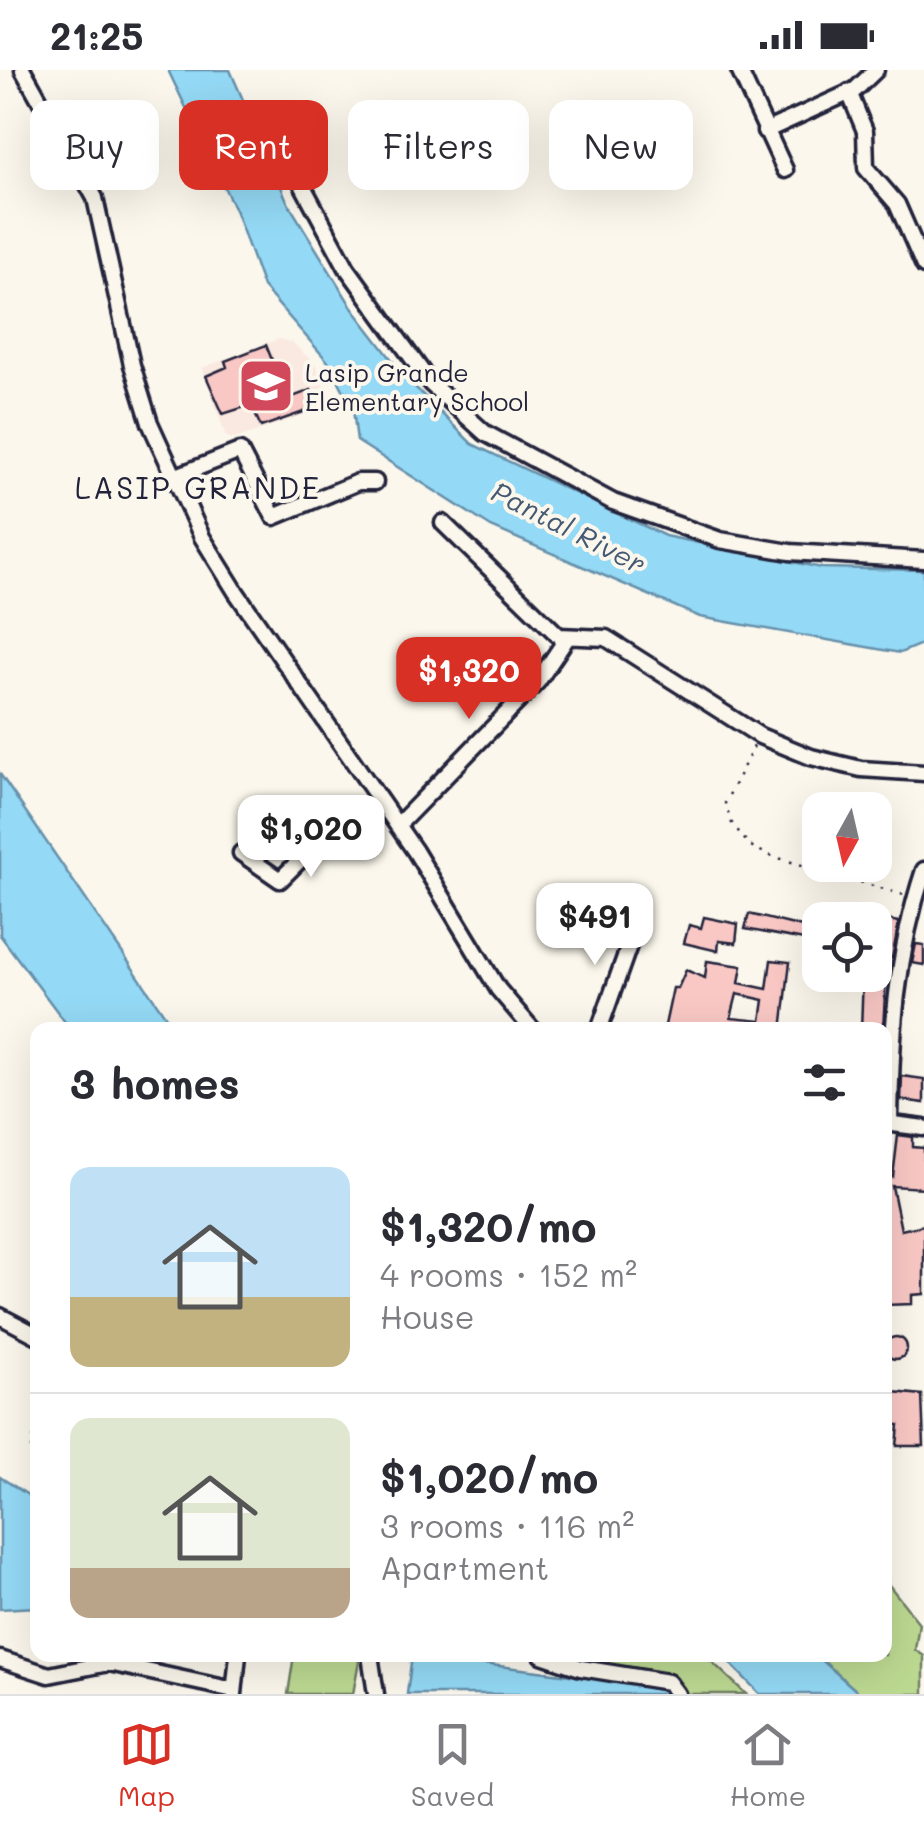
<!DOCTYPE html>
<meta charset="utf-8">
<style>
:root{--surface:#fff;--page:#f2f2f3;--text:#2b2b33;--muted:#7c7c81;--line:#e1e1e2;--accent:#d93025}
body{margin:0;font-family:Mali,sans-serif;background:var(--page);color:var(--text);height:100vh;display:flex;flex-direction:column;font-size:38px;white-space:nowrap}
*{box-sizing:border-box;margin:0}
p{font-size:32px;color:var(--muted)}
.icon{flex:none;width:55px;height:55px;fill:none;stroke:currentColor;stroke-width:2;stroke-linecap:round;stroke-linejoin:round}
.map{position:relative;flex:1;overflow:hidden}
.drawer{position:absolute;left:30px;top:952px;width:862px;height:640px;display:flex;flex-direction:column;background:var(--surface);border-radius:20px;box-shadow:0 10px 40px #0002}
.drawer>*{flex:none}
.guide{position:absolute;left:30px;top:30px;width:865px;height:90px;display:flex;gap:20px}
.needle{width:65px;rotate:188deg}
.tools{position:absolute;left:802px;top:722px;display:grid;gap:20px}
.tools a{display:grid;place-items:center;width:90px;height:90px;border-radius:20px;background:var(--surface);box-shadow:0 10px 40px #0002;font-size:50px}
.price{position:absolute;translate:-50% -85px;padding:0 22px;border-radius:20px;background:#fff;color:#222;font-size:32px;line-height:65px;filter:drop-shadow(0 2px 5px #0008)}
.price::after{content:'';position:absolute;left:50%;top:60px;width:30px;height:22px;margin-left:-15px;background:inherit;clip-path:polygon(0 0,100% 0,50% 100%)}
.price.selected{background:var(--accent);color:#fff}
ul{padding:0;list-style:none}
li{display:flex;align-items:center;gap:30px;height:250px;padding:0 40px}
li+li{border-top:2px solid var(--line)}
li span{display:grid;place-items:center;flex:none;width:280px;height:200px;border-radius:20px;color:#555}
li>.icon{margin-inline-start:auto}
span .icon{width:120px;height:120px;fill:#fffc;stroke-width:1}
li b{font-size:42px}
h2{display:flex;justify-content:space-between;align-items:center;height:120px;padding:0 40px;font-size:42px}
.chip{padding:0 35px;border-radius:20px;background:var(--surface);box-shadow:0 10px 40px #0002;font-size:35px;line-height:90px}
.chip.selected{background:var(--accent);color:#fff}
.status{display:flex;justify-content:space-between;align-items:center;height:70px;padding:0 50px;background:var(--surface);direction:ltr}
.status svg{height:28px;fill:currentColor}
.menu{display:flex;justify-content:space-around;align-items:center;height:140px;border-top:2px solid var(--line);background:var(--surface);font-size:28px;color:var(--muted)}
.menu a{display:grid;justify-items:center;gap:5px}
.menu .selected{color:var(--accent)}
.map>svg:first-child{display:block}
</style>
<div class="status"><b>21:25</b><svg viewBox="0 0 49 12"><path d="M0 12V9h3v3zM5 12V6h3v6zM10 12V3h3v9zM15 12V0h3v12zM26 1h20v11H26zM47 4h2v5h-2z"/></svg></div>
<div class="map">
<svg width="924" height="1624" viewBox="0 0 924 1624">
<rect width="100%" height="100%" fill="#fbf7ec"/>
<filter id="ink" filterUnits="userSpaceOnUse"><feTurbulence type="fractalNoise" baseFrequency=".01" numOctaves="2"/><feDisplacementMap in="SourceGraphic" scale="20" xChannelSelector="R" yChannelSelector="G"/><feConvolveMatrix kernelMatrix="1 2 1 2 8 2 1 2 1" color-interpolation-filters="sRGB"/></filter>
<g filter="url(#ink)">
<path fill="#fae9e0" d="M279,269L293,273L317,296L330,335L235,369L226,367L202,298Z"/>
<path fill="#bcd991" stroke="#6f7e66" stroke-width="2.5" d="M885,1510L919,1553L915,1580L924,1586V1624H860L816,1585H885Z
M294,1585H360L353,1624H288Z
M561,1585H705L746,1624H683L677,1608Z"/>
<path fill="#94d9f5" stroke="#6690ab" stroke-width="2.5" d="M168,0H230L288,133L353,239L406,308L472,374L665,466L822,498L924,500V573L900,583L700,547L491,457L357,371L353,339L330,294L263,217L236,142Z
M0,704L175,960H71L0,865Z
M0,1407L37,1431V1537L0,1539Z
M412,1585L664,1617L666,1624H407Z
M722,1585H816L860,1624H760Z"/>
<path fill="#f9c8c5" stroke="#22223b" stroke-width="2.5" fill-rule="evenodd" d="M266,275L272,290L265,292L282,331L311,320L318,337L261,357L251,335L223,344L206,306L227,297L225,291Z
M749,844L806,858L804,870L745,859Z
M704,847L738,854L736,873L719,871L718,881L684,873L689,855L701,858Z
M881,849L899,852L892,888H887L883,960H861L863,905H875Z
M916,874L924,875V895L912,893Z
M771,890L790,892L782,960L710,955L709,960H664L673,918H678L686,900L705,908L707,891L742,896L739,913L767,919ZM737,924L764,930L761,951L731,948Z
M902,1006L924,1009V1033L901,1030Z
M898,1065L913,1067V1077L924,1078V1118L892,1116L901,1160L924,1155V1224L912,1225V1234L885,1235V1107H893Z
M885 1278a11 11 0 1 1 22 0a11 11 0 1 1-22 0Z
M893,1322L922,1325L924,1376H897L899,1355L889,1354Z"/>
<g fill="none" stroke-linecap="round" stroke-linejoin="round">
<g stroke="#22223b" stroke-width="21">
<path id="minor" d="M23,0L95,128L132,295L150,353L202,467L236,522L415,781L498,919L533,960
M739,0L785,100
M849,22L865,61L866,98L897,134L924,196
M765,61L855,20L876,0
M284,81L347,198L431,314L485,363L613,432L720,470L790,482L924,490
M174,407L240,381L274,447L358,412H375
M443,453L559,566L606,568L760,666L811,687L861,699L924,703
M398,755L538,611L567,568
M241,783L280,810L346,744L382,733
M599,960L637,853
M885,1053L924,1058
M890,1054C891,965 896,885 924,800
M0,1246L38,1266
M370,1585L376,1624
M542,1585L581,1598L668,1612L677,1624
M0,1589L49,1605L109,1593L234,1620
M234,1624L238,1585"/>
</g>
<path stroke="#22223b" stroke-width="2.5" stroke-dasharray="2.5 8" stroke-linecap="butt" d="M754,676L725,733L731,752L749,775L768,785L904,825
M31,1379L38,1342"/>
<use href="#minor" stroke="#fbf7ec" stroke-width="14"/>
</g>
</g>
<defs>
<g id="school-square" transform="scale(2.875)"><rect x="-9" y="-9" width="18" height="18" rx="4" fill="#d1495b" stroke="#fbf7ec"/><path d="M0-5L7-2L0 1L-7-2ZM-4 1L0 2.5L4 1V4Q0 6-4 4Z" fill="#fff"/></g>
</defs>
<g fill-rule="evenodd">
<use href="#school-square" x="266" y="316"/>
</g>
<g text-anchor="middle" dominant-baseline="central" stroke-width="8" stroke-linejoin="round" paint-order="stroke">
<g font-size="25" fill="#22223b" stroke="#fbf7ec" text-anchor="start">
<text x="305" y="302">Lasip Grande<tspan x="305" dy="29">Elementary School</tspan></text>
</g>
<g font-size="28" font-style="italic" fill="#445973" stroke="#fbf7ec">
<text transform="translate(569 457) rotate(27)">Pantal River</text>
</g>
<g font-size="30" letter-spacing="2.5" fill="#22223b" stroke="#fbf7ec">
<text x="198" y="417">LASIP GRANDE</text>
</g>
</g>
</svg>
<div class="tools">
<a><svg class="needle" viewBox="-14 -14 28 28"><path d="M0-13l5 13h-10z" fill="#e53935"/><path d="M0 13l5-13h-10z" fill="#7c7c81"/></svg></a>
<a><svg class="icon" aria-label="locate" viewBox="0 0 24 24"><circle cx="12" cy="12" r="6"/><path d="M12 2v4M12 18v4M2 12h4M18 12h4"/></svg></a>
</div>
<b class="price selected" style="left:469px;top:652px">$1,320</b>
<b class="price" style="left:311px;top:810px">$1,020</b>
<b class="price" style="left:595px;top:898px">$491</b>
<div class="guide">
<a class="chip">Buy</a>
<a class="chip selected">Rent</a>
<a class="chip">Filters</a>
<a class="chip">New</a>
</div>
<section class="drawer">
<h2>3 homes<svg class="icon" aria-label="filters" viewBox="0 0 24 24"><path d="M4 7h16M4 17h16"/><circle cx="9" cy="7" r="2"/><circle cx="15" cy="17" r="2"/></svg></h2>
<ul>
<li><span style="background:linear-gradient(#bfe0f5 65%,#c2b280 0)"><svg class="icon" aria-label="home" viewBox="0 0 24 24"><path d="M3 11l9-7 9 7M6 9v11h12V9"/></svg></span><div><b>$1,320/mo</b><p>4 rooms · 152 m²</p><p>House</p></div></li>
<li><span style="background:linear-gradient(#dfe7d0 75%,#b9a48a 0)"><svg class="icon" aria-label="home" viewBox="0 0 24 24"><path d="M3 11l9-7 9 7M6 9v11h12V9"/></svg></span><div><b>$1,020/mo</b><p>3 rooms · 116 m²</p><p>Apartment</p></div></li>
</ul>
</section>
</div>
<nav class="menu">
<a class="selected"><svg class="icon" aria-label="map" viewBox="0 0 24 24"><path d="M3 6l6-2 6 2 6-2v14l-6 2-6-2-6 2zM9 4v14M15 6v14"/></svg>Map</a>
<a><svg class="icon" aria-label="saved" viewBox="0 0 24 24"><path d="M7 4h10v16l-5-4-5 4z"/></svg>Saved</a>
<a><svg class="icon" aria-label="home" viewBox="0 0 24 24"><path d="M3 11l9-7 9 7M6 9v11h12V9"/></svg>Home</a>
</nav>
